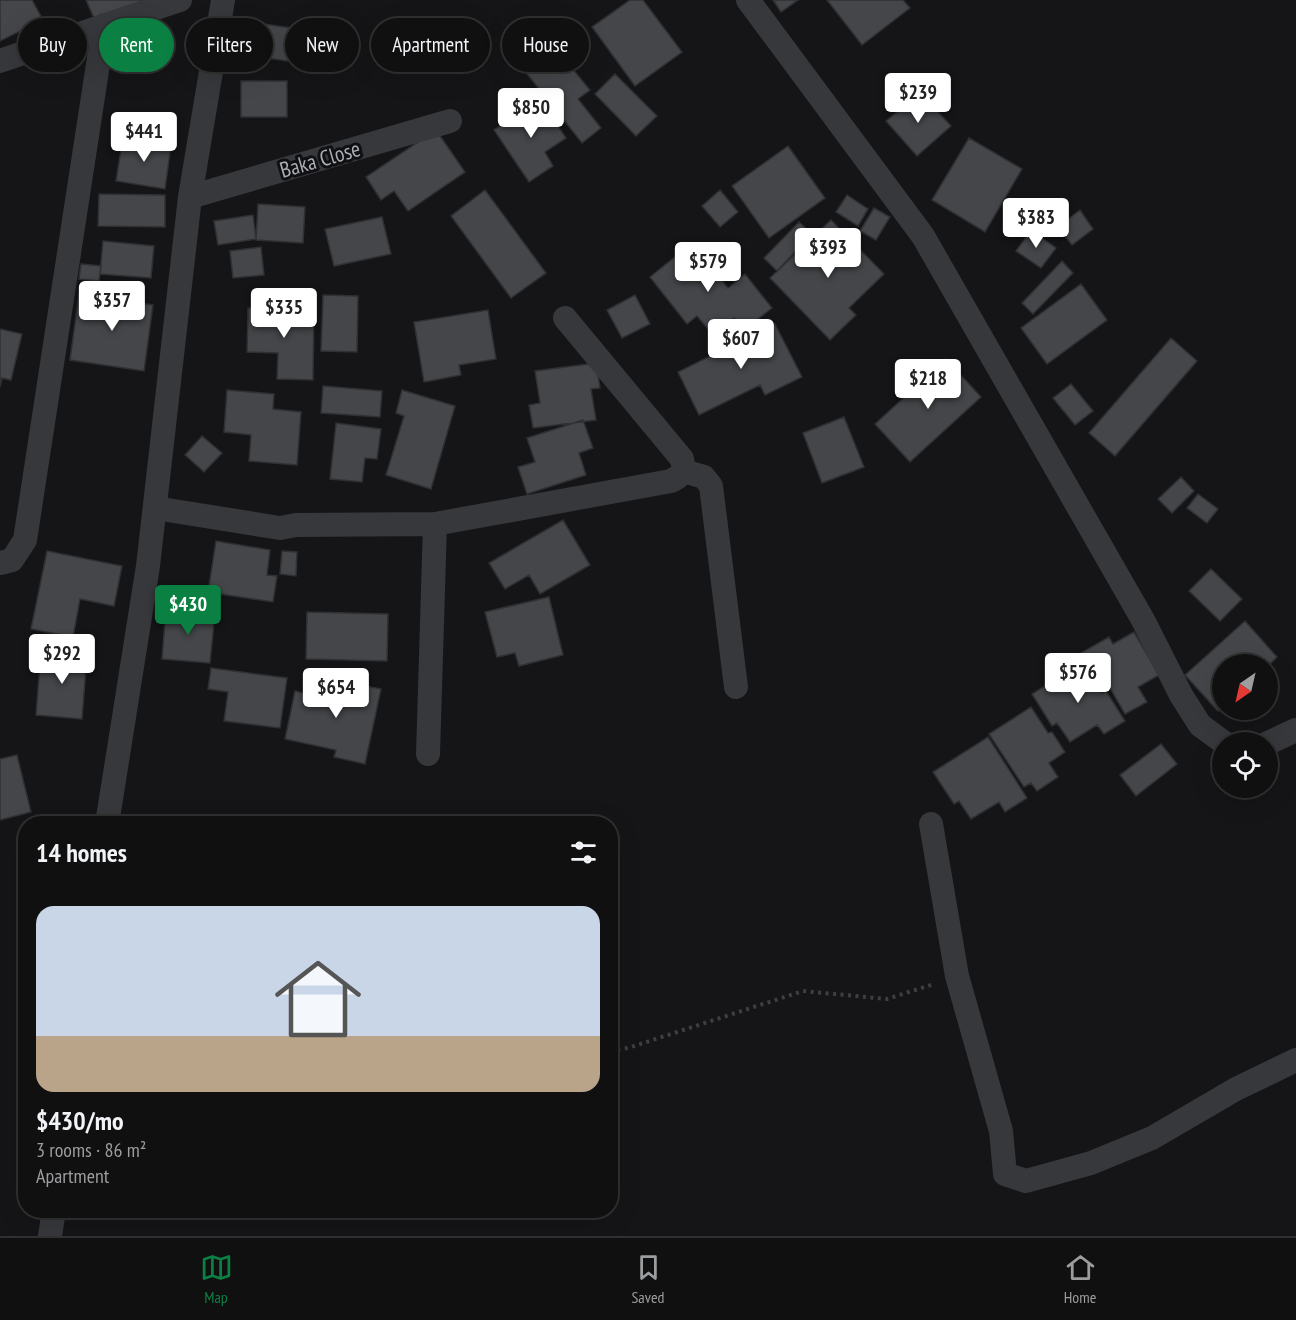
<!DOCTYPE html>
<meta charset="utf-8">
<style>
:root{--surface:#101011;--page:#19191a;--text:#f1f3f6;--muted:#9c9d9f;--line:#303031;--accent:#0b8043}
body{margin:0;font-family:"PT Sans Narrow",sans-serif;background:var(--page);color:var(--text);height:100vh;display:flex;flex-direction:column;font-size:22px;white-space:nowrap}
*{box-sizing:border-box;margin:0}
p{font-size:20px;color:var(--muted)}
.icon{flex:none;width:33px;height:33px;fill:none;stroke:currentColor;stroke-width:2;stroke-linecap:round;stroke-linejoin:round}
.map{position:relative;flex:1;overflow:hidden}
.panel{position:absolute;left:18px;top:816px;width:600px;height:402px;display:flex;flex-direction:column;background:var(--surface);border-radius:24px;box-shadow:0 6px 24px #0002,0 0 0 2px var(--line)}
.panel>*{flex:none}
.guide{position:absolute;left:18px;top:18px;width:600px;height:54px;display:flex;gap:12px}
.needle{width:39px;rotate:214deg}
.buttons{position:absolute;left:1212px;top:654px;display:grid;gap:12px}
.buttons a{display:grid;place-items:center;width:66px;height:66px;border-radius:50%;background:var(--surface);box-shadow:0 6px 24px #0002,0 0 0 2px var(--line);font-size:30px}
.price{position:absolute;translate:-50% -51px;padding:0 14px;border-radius:6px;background:#fff;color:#222;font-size:20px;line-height:39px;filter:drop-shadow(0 2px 3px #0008)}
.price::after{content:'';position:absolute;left:50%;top:36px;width:18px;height:14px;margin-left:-9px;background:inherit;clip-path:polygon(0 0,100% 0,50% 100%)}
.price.selected{background:var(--accent);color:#fff}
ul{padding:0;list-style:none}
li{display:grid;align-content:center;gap:12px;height:318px;padding:0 18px}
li+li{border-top:2px solid var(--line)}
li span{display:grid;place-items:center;height:186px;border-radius:18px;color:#555}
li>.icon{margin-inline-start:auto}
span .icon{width:108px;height:108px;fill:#fffc;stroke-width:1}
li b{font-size:26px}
h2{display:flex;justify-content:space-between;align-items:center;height:72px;padding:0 18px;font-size:26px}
.tag{padding:0 21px;border-radius:27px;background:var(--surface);box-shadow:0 6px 24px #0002,0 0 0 2px var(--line);font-size:21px;line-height:54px}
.tag.selected{background:var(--accent);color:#fff}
.tab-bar{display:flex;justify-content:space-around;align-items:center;height:84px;border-top:2px solid var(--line);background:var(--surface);font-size:16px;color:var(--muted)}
.tab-bar a{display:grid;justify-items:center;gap:3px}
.tab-bar .selected{color:var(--accent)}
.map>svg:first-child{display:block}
</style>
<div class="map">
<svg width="1296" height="1236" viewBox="0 0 1296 1236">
<rect width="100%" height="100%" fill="#151517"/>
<path fill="#444649" stroke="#2f3033" stroke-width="1.5" d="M0,0H32L43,20L0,41Z
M86,0H144L96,23Z
M630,0H643L682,52L635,86L592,27Z
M773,0H798L781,12Z
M827,0H903L910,8L862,45Z
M257,23L298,29L294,62L253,56Z
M554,46L590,90L578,99L601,128L582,143L524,70Z
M615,74L657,116L636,136L595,94Z
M241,81H287V117H241Z
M920,92L951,126L917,156L886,121Z
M540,99L566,138L545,152L553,166L529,182L494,130Z
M436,130L465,172L408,211L394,191L381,200L366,177Z
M123,137L171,145L165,189L116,181Z
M969,138L1022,169L985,232L932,200Z
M788,146L825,198L769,238L732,186Z
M485,190L546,273L511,298L451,216Z
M720,190L738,212L720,227L702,206Z
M99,194L165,195V227L98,226Z
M847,195L868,209L858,226L836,212Z
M258,204L305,207L303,243L256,240Z
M874,208L890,217L876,240L860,231Z
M1080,210L1093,229L1072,245L1058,227Z
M253,215L256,239L218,245L214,221Z
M382,217L391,254L334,266L325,229Z
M831,220L884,274L849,308L856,315L830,340L770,278Z
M799,222L812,234L777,271L764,258Z
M1031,230L1056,248L1041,268L1016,251Z
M103,241L154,246L151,278L100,274Z
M692,243L728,288L745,274L772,308L744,330L734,318L713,335L697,316L687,324L650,277Z
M261,247L264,275L233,278L230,251Z
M1062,261L1073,273L1033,314L1022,303Z
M81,264L101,266L99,281L79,279Z
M1081,284L1107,320L1047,364L1021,328Z
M79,294L153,305L144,371L70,360Z
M323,295L358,296L357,352L321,351Z
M635,295L650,324L622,338L607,310Z
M248,308L314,309L313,380L277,379L278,353L247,352Z
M488,310L496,359L459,365L461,375L424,382L414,322Z
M775,324L802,377L765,395L760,385L699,415L678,372Z
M0,329L22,334L11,380L2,378L0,387Z
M1171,338L1197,361L1115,456L1089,433Z
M946,359L981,397L910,462L875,424Z
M596,363L600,388L591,389L596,420L533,428L529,405L540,403L535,371Z
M1071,384L1093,411L1075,425L1053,398Z
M323,386L382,391L380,417L321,413Z
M227,390L274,394L273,409L301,412L297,465L249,461L251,435L224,432Z
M402,390L455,406L431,489L386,475L404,416L396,413Z
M844,417L864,467L822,483L803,433Z
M583,420L593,448L579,453L586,475L527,494L518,467L535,462L527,438Z
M336,423L381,429L377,459L365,458L362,482L330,479Z
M202,436L222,453L204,472L185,455Z
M1181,477L1194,491L1172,513L1158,499Z
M1198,494L1218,509L1207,523L1187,508Z
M563,520L590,565L540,594L529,575L505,589L489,563Z
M216,541L270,550L267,575L277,576L273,602L208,592Z
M47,551L122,566L114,606L80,599L73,637L31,629Z
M282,551L297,552L296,576L280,574Z
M1211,569L1242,599L1220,621L1189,591Z
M549,597L563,655L519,666L515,653L497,657L485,612Z
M166,608L215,613L210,663L162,659Z
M307,612L388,614L387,661L306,659Z
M1245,621L1277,657L1268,666L1222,664V706L1218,711L1185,675Z
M1134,632L1159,675L1138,687L1147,702L1125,714L1107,683L1100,686L1081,653L1109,637L1113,644Z
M41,651L87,655L82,719L36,715Z
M1082,663L1102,693L1106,691L1125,721L1104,734L1097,725L1070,742L1057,723L1052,726L1032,694Z
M211,668L287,678L280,728L224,721L228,692L208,689Z
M328,678L381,689L365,764L334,757L336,750L285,739L295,691L324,698Z
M1031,707L1048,733L1052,732L1065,752L1049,763L1058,777L1037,791L1031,783L1024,787L989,734Z
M988,737L1027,798L1005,812L999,802L971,819L959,801L954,804L933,772Z
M1161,744L1177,764L1136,796L1120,775Z
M17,755L31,812L0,820V759Z"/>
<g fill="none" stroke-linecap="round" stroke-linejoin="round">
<path stroke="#3d3f42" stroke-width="4" stroke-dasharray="3 4.5" stroke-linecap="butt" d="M610,1051L628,1048L803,991L887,999L934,984"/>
<path stroke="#37383b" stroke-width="24" d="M748,0L923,236L1143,620L1181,695L1200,725L1223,742
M0,61L180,0
M190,197L450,121
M684,471L704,477L711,486L736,687
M155,508L280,528L296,525L435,524L671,481L678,477L684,471L682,459L565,318
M0,563L12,560L25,540L104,25
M1268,743L1296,730
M428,754L435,524
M107,824L148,566L190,197L223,0
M931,824L957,976L1001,1131L1005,1174L1026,1181L1091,1163L1152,1138L1236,1089L1296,1060
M50,1236L54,1210"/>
</g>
<g text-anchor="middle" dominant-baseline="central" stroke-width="6" stroke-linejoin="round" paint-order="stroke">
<g font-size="22" fill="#a9adb5" stroke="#101012">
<text transform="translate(320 159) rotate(-16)">Baka Close</text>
</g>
</g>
</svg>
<div class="buttons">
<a><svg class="needle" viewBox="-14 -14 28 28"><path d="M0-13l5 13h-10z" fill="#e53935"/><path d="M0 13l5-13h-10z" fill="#9c9d9f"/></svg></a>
<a><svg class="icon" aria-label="locate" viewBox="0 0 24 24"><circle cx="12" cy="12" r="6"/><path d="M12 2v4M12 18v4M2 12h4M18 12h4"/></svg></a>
</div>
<b class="price" style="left:918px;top:124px">$239</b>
<b class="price" style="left:531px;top:139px">$850</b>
<b class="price" style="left:144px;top:163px">$441</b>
<b class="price" style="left:1036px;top:249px">$383</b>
<b class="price" style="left:828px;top:279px">$393</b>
<b class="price" style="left:708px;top:293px">$579</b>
<b class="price" style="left:112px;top:332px">$357</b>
<b class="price" style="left:284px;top:339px">$335</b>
<b class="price" style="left:741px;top:370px">$607</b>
<b class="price" style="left:928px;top:410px">$218</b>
<b class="price selected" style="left:188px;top:636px">$430</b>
<b class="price" style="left:62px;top:685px">$292</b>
<b class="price" style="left:1078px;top:704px">$576</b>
<b class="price" style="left:336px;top:719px">$654</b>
<div class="guide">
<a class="tag">Buy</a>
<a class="tag selected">Rent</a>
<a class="tag">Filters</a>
<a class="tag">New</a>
<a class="tag">Apartment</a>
<a class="tag">House</a>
</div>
<section class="panel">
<h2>14 homes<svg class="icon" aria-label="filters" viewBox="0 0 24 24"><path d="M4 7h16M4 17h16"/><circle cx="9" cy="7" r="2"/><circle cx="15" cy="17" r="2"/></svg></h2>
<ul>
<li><span style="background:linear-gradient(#c9d6e8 70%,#b9a48a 0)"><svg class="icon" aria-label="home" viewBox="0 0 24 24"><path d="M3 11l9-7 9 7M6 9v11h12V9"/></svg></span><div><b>$430/mo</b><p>3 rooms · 86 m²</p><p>Apartment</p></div></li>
</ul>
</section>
</div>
<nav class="tab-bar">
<a class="selected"><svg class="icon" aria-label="map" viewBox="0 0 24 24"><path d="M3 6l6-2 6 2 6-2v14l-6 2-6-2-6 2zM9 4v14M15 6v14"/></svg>Map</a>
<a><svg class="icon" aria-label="saved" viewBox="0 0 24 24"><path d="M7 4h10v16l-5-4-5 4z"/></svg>Saved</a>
<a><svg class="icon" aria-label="home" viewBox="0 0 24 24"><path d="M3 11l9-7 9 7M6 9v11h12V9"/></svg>Home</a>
</nav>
